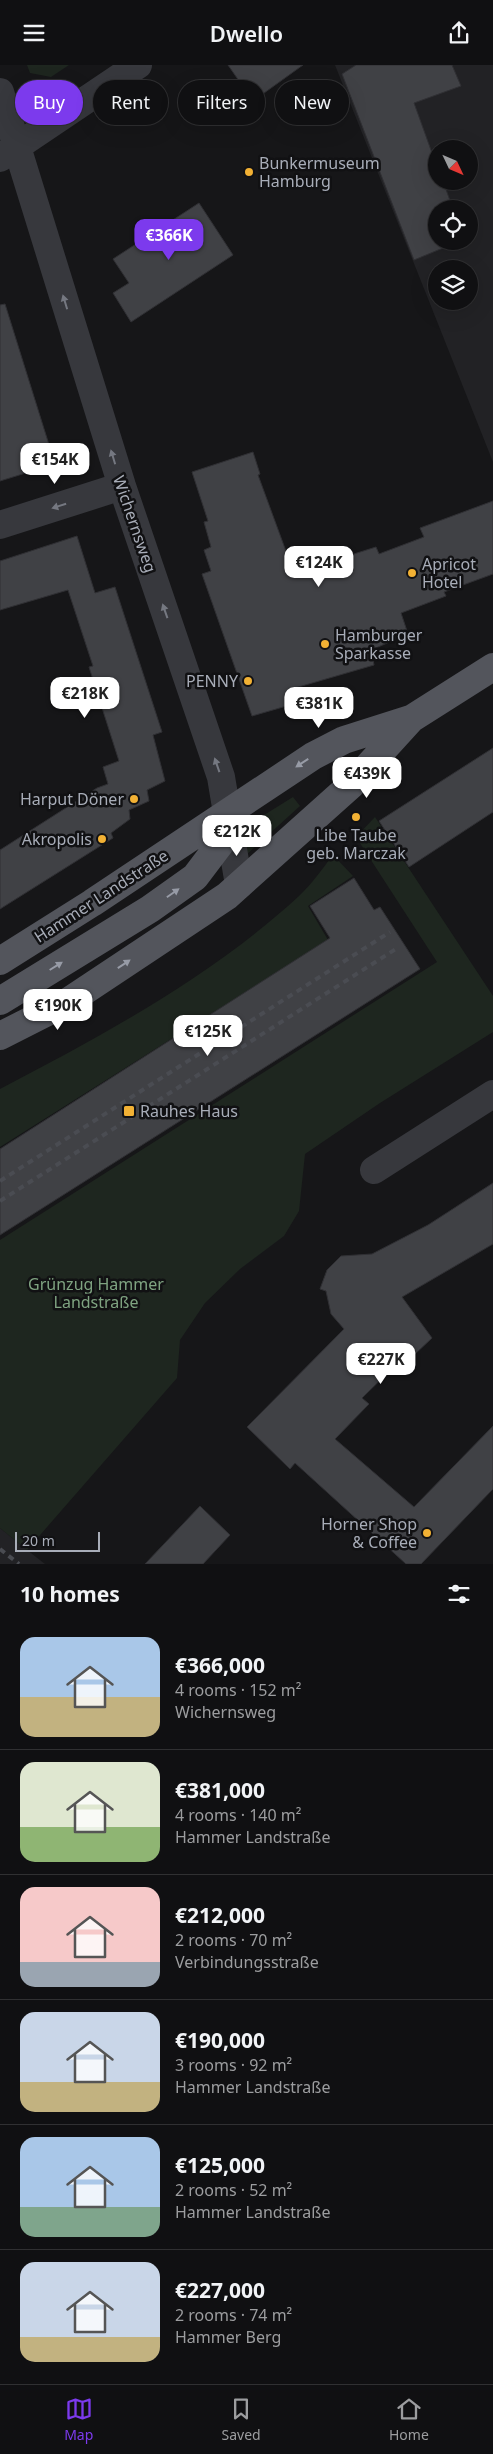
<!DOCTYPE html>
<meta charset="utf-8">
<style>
:root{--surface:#101012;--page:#1e1e20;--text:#f1f3f6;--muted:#9c9d9f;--line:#303032;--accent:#7c3aed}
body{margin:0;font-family:"Noto Sans",sans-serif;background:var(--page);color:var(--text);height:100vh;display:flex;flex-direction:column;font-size:19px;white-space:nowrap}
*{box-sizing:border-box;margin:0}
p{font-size:16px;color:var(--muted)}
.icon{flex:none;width:28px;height:28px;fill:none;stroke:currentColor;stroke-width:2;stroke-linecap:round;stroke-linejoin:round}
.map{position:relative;height:1499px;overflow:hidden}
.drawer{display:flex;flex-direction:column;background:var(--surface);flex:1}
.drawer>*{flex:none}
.banner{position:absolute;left:15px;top:15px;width:464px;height:45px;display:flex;gap:10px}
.needle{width:32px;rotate:134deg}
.tools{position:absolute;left:428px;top:75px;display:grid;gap:10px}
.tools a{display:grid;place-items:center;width:50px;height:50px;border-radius:50%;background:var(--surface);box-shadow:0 5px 20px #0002,0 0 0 1px var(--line);font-size:25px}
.scale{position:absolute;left:15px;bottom:12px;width:85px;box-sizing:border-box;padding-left:5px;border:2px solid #a8adb8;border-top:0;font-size:14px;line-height:18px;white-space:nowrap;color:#a8adb8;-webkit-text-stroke:4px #111113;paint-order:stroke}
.price{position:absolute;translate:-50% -42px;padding:0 11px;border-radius:10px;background:#fff;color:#222;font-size:16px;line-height:32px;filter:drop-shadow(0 1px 2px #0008)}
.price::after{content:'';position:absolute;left:50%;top:30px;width:15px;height:11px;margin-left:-8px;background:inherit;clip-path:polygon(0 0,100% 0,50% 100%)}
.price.on{background:var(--accent);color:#fff}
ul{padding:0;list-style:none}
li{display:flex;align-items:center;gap:15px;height:125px;padding:0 20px}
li+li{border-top:1px solid var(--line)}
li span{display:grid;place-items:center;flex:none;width:140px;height:100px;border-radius:15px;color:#555}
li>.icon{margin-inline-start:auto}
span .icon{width:60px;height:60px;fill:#fffc;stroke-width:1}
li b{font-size:21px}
h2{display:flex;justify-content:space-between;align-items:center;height:60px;padding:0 20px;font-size:21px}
.pill{padding:0 18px;border-radius:22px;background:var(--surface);box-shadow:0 5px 20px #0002,0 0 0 1px var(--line);font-size:18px;line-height:45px}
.pill.on{background:var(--accent);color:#fff}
header{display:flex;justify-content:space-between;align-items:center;height:65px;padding:0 20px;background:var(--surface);font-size:22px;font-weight:600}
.menu{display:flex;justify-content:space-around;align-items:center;height:70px;border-top:1px solid var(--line);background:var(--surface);font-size:14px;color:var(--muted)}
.menu a{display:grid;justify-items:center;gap:2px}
.menu .on{color:var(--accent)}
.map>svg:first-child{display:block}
</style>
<header><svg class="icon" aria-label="menu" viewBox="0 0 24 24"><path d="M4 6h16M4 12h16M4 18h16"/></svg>Dwello<svg class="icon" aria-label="share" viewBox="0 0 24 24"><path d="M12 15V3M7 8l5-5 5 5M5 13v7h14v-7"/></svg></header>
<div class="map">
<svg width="493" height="1499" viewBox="0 0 493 1499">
<rect width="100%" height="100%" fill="#161618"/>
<path fill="#222225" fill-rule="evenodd" d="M335,0H493V397ZM436,84H469V116H436ZM436,144H469V176H436ZM436,204H469V236H436Z
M0,1463L27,1485L45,1499H0Z"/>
<path fill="#1e261f" d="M27,0H69L51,12L30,8Z
M293,732L300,741L246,790L240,765Z
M375,752L493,931V967L380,1038L305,1089L299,1146L284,1171L240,1204L205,1238L180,1275L177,1313L27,1485L0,1463V1175L437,897L356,772Z
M333,790L353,811L308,841L328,875L0,1082V1024C105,969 211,912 299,831C312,819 322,804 333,790Z"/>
<path fill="#404145" stroke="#303034" d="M228,0H303L253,36Z
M356,0H452L461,21L414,38L436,99V116H443L453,144H436V176H460L414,195L342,9Z
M199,138L233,190L131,257L113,228L129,218L113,194Z
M5,239L55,399L0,416V240Z
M253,387L260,409L258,410L294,508L376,482L379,489L424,472L420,463L493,436V509L444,527L446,531L401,548L408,569L371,585L374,600L295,623L297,638L252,651L202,509L211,506L204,485L211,482L204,457L208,456L192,407Z
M77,471L95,528L115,522L162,667L153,670L165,716L147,725L149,736L129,745L130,754L111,768L113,773L0,844V785L97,723L108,719L103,702L119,696L89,602L93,601L68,525L0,545V496Z
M493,683V747L409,802L379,756Z
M354,813L374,845L380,842L420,904L0,1170V1084L330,873L310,841Z
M493,1118V1179L402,1232L432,1273L414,1290L410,1286L362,1333L369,1339L335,1374L414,1442L493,1361V1424L421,1499H406L295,1398L290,1404L247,1362L344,1264L331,1249L326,1226L320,1224L327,1205L341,1191L372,1189L428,1160Z
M200,1441L230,1470L203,1499H145Z"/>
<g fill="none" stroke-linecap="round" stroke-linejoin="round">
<path stroke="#37383d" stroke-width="28" d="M0,27L122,421L221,712L239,820
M0,93L138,0
M0,460L122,421
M374,1105L493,1029"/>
<path stroke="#53555c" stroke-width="28" d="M0,896L92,838L313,691L344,675L410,654
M0,936L150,844L195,812L220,779L229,747
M0,971L69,936L227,831L351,720L411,654L493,602"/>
<path stroke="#4a4c52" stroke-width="4" stroke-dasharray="6 5" stroke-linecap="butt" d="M0,1116L390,867
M0,1136L399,882
M0,1484L19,1499"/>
</g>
<defs><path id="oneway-solid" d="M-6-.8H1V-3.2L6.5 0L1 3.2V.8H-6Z" transform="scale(1.25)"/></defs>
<g fill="#757881">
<use href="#oneway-solid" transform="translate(65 237) rotate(-107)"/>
<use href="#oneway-solid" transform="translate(113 392) rotate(-107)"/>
<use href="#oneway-solid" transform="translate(59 441) rotate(162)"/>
<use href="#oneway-solid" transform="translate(165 546) rotate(-109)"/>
<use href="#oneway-solid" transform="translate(217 700) rotate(-109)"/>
</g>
<g fill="#979ba6">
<use href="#oneway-solid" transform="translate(302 698) rotate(147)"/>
<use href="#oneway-solid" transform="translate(173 828) rotate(-35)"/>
<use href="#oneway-solid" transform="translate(124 899) rotate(-34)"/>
<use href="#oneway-solid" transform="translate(56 901) rotate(-32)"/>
</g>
<g fill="#f2b134" stroke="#111113" stroke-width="2">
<circle cx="249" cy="107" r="5"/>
<circle cx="412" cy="508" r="5"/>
<circle cx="325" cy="579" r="5"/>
<circle cx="248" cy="616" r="5"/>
<circle cx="134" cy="734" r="5"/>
<circle cx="356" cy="752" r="5"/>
<circle cx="102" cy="774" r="5"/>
<rect x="123" y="1040" width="12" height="12" rx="2.5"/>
<circle cx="427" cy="1468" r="5"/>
</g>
<g text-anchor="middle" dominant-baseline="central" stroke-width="5" stroke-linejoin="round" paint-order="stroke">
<g font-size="16" fill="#a8adb8" stroke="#111113" text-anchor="start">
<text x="259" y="98">Bunkermuseum<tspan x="259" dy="18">Hamburg</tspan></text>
<text x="422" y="499">Apricot<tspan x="422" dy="18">Hotel</tspan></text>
<text x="335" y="570">Hamburger<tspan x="335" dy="18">Sparkasse</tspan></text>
<text x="238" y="616" text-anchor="end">PENNY</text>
<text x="124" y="734" text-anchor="end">Harput Döner</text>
<text x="356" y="770" text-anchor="middle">Libe Taube<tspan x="356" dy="18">geb. Marczak</tspan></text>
<text x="92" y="774" text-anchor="end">Akropolis</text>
<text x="140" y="1046">Rauhes Haus</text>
<text x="417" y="1459" text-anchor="end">Horner Shop<tspan x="417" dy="18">&amp; Coffee</tspan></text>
</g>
<g font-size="16" fill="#a8adb8" stroke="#111113">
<text transform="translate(135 459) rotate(71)">Wichernsweg</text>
<text transform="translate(101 831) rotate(-33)">Hammer Landstraße</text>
</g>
<g font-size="16" fill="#7fa381" stroke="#111113">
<text x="96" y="1219">Grünzug Hammer<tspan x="96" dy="18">Landstraße</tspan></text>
</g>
</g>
</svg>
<div class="tools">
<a><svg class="needle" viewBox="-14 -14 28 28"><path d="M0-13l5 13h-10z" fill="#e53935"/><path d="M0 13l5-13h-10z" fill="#9c9d9f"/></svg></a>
<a><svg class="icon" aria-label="locate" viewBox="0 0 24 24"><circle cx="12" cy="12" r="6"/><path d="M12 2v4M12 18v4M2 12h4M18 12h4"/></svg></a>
<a><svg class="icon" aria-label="layers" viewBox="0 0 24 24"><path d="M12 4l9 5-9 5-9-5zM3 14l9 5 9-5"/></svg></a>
</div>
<div class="scale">20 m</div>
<b class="price on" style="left:169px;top:196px">€366K</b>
<b class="price" style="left:55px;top:420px">€154K</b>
<b class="price" style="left:319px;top:523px">€124K</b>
<b class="price" style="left:85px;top:654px">€218K</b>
<b class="price" style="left:319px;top:664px">€381K</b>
<b class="price" style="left:367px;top:734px">€439K</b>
<b class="price" style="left:237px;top:792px">€212K</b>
<b class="price" style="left:58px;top:966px">€190K</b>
<b class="price" style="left:208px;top:992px">€125K</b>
<b class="price" style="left:381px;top:1320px">€227K</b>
<div class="banner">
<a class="pill on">Buy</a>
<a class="pill">Rent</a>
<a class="pill">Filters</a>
<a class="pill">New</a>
</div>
</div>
<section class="drawer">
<h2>10 homes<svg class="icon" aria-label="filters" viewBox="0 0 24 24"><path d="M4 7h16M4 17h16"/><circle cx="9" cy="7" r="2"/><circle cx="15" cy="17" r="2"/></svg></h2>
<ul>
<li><span style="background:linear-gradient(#a9c7e8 60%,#c2b280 0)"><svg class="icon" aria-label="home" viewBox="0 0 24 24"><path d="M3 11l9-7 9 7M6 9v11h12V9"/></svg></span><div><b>€366,000</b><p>4 rooms · 152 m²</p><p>Wichernsweg</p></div></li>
<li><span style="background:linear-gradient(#dfe7d0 65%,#8fb573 0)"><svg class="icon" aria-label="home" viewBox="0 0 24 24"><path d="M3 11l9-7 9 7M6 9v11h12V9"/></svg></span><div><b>€381,000</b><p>4 rooms · 140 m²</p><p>Hammer Landstraße</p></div></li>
<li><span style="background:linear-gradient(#f6c9c9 75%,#9aa5b1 0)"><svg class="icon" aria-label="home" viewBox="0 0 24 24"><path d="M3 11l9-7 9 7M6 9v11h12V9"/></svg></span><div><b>€212,000</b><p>2 rooms · 70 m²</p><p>Verbindungsstraße</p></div></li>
<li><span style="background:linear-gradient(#c9d6e8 70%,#c2b280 0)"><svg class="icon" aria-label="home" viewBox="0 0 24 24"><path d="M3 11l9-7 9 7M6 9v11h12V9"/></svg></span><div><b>€190,000</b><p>3 rooms · 92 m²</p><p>Hammer Landstraße</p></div></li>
<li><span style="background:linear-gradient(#a9c7e8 70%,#7fa58c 0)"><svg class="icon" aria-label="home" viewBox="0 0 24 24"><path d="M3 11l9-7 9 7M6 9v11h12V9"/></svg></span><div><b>€125,000</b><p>2 rooms · 52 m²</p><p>Hammer Landstraße</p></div></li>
<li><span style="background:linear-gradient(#c9d6e8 75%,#c2b280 0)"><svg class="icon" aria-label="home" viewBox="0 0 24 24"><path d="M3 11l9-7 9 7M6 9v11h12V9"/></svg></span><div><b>€227,000</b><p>2 rooms · 74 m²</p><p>Hammer Berg</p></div></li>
</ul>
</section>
<nav class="menu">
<a class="on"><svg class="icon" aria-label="map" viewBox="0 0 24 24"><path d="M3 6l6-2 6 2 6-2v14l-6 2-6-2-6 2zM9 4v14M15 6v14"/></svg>Map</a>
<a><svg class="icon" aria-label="saved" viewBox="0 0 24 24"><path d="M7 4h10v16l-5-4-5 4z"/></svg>Saved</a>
<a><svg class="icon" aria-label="home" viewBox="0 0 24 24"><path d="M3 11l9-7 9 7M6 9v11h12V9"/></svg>Home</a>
</nav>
